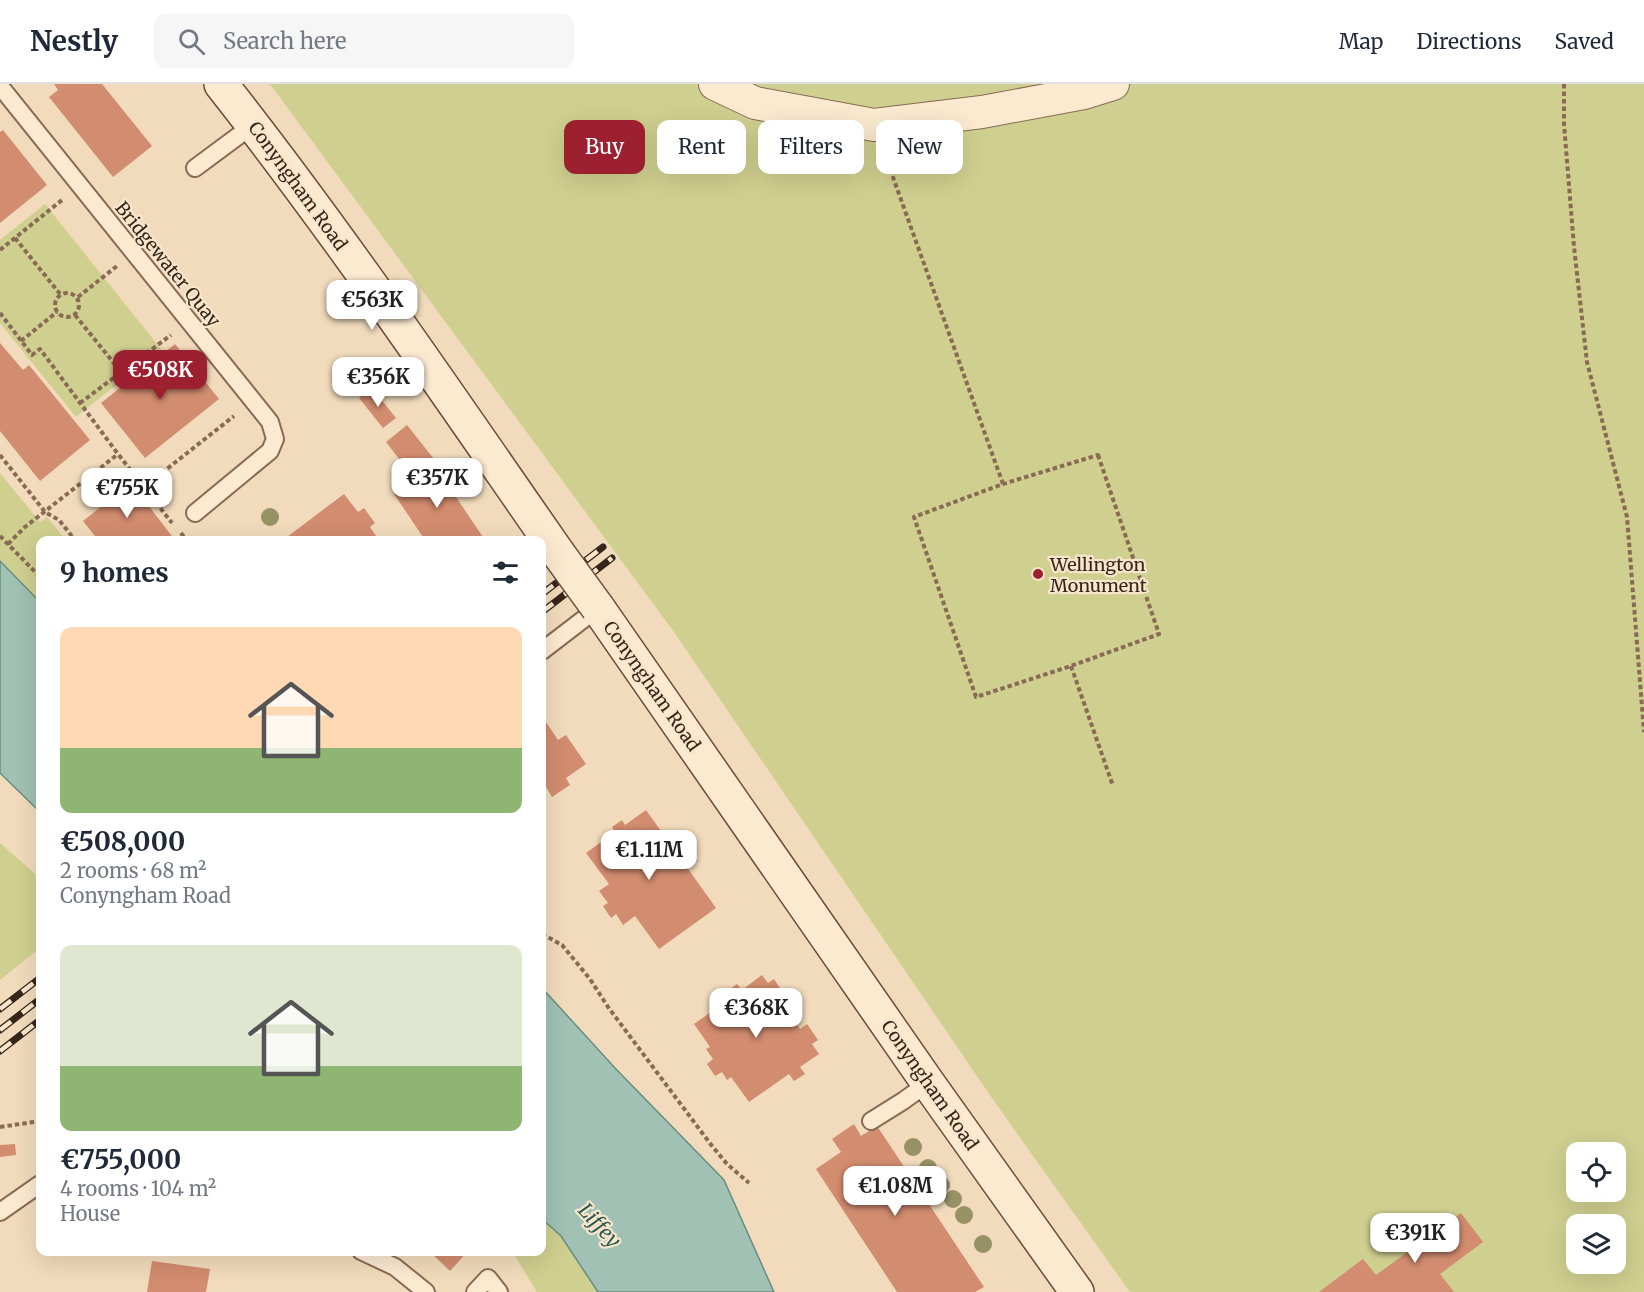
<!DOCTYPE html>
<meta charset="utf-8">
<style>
:root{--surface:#fff;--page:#f6f6f7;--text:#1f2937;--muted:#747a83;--line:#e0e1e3;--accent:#9d2030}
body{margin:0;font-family:Merriweather,serif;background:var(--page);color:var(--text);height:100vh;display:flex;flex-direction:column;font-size:22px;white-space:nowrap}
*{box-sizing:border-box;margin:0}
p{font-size:20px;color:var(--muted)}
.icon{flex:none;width:33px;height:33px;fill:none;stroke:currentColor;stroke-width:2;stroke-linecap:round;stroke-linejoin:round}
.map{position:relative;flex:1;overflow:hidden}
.drawer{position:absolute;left:36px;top:452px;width:510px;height:720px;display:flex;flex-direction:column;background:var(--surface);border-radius:12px;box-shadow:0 6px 24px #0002}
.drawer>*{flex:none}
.hud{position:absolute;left:564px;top:36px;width:570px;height:54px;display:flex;gap:12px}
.tools{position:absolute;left:1566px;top:1058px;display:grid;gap:12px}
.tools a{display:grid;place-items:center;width:60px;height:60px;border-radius:12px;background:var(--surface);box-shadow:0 6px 24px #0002;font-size:30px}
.price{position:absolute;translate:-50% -51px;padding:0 14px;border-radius:12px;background:#fff;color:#222;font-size:20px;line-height:39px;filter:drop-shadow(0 2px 3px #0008)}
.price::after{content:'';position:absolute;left:50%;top:36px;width:18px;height:14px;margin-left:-9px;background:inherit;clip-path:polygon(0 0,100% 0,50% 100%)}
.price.active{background:var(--accent);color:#fff}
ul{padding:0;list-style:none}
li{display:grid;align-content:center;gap:12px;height:318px;padding:0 24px}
li span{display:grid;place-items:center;height:186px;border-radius:12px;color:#555}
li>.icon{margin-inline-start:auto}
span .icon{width:108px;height:108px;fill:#fffc;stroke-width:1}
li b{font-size:26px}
h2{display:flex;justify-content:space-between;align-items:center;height:72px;padding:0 24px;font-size:26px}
.chip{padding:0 21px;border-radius:12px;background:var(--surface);box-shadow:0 6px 24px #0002;font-size:21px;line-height:54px}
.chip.active{background:var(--accent);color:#fff}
header{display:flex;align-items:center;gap:36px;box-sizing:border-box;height:84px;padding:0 30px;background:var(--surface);border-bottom:2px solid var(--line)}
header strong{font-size:28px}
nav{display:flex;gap:33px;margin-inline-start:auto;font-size:21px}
.search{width:420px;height:54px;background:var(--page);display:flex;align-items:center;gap:15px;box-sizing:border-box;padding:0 21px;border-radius:12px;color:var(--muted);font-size:22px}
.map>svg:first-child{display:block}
</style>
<header>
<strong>Nestly</strong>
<div class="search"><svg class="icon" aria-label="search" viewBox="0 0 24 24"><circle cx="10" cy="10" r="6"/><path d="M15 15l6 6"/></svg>Search here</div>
<nav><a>Map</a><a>Directions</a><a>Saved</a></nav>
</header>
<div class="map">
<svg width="1644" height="1208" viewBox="0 0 1644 1208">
<rect width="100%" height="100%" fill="#f1dbbc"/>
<path fill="#cfcf90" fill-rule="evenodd" d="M270,0H1644V1208H1130L994,1017L674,548ZM1576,1068H1616V1107H1576ZM1576,1140H1616V1179H1576Z
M45,120L161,265L76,333L0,239V156Z
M0,389L40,438L47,433L66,456H40V518L0,477Z
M0,759L40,794V864L0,896Z
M542,1135L561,1152L598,1208H537L512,1167H542Z"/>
<path fill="#a0c1b4" stroke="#678f81" stroke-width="1.5" d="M0,477L40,518V728L0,689Z
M542,904L615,984L724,1096L774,1208H598L561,1152L542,1135Z"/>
<path fill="#d28c6f" d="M54,0H102L152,62L113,93L49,13L58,6Z
M3,46L47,101L0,139V48Z
M0,259L23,286L29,281L90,356L40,397L0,347Z
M175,260L219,315L145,374L101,319Z
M372,304L396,334L383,344L359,314Z
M407,341L434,375L424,383L417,375L406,384L386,358Z
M435,382L485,456H425L394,410Z
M131,399L175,456H98L83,437Z
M344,410L358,428L364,424L375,439L370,443L379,456H283Z
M542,632L558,656L566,651L586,680L566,694L570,701L552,713L546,703L542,706Z
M646,726L716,824L659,865L635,832L623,841L616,830L611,834L603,822L608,819L599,807L609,800L586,769L615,748L612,743L622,736L625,741Z
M762,891L768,899L774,895L784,910L778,914L800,945L807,940L818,956L812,960L819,970L800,983L805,990L794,997L789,990L749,1018L731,993L727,996L722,988L715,992L707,980L713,975L706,965L710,963L694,940L735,911L730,905L737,900L742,906Z
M854,1040L861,1052L877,1042L984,1203L975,1208H897L816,1085L841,1068L832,1055Z
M15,1060L16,1071L0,1073V1061Z
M1461,1129L1483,1158L1440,1190L1454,1208H1319L1363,1175L1376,1191Z
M429,1167H468L450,1187Z
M152,1177L210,1185L206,1208H147Z"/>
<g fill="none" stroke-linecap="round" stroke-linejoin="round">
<g stroke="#896a54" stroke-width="20">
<path id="service" d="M0,2L270,338L275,355L270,367L195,429
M195,84L253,41
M542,567L598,524
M871,1037L903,1017L928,999
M0,1128L40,1100
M361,1167L395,1183L426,1208
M475,1208L488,1194L499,1208"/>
</g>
<g stroke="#896a54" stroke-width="34">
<path id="minor" d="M715,0L755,19L874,41L982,28L1084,9L1113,0"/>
</g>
<g stroke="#6b4b38" stroke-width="36">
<path id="secondary" d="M221,0C340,151 448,311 558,469
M598,524L928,999L1077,1208"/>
</g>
<path stroke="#896a54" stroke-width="4" stroke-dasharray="4.5 3" stroke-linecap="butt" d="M1564,0V40L1574,163L1587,278L1627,433L1644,648
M885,71L1003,400
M15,154L60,210
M0,166L62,116
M55 221a12 12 0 1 1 24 0a12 12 0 1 1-24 0Z
M78,213L117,182
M0,229L32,271L40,265L118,370L172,439
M75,231L121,288
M21,257L57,228
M80,319L171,251
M0,371L45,428L59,436L75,456
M1098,371L1159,550L1071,582L976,613L914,433L1003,400Z
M144,403L234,332
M181,449L186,456
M0,452L40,493
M8,460L25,443L118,370
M1071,582L1113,702
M542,850L562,861L590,895L608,923L712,1062L727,1080L749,1099
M0,1043L40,1037"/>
<use href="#service" stroke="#fbe9d0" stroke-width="16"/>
<use href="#minor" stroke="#fbe9d0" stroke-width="32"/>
<use href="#secondary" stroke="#fbe9d0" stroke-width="33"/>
<g stroke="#37251a" stroke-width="7">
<path id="rail" d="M542,510L603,463
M542,528L612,474
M0,925L40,894
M0,946L40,915
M0,967L40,936"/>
</g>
<use href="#rail" stroke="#f8e6cc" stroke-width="4.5" stroke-dasharray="14" stroke-linecap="butt"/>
<g stroke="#6b4b38" stroke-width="36" stroke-linecap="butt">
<path id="secondary-bridge" d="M558,469L598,524"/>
</g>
<use href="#secondary-bridge" stroke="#fbe9d0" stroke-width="33"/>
</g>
<g fill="#979166">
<circle cx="270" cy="433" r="9"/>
<circle cx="913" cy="1063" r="9"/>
<circle cx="928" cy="1084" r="9"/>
<circle cx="941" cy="1101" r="9"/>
<circle cx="953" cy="1115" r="9"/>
<circle cx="964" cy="1131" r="9"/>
<circle cx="983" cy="1160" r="9"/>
</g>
<circle fill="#9d2030" stroke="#f8e6cc" stroke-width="2" cx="1038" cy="490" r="6"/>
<g text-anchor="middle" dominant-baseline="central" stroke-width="4.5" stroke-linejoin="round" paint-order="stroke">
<g font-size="18" fill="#37251a" stroke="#f8e6cc">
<text transform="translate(298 102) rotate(54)">Conyngham Road</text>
<text transform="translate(168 180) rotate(51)">Bridgewater Quay</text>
<text transform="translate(652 602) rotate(55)">Conyngham Road</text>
<text transform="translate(930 1001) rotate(55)">Conyngham Road</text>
</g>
<g font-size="18" fill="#37251a" stroke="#f8e6cc" text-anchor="start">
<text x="1050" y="480">Wellington<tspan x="1050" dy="21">Monument</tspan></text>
</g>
<g font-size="20" font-style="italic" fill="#285850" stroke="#f8e6cc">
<text transform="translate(600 1141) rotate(47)">Liffey</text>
</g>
</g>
</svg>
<div class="tools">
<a><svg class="icon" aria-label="locate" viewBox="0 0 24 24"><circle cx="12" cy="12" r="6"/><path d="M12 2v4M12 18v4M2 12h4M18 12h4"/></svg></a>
<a><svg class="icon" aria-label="layers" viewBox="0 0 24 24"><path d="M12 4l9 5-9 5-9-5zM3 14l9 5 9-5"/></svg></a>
</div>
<b class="price" style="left:372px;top:247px">€563K</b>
<b class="price active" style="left:160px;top:317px">€508K</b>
<b class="price" style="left:378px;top:324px">€356K</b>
<b class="price" style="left:437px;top:425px">€357K</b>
<b class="price" style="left:127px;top:435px">€755K</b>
<b class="price" style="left:649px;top:797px">€1.11M</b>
<b class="price" style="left:756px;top:955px">€368K</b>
<b class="price" style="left:895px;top:1133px">€1.08M</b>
<b class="price" style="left:1415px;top:1180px">€391K</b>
<div class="hud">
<a class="chip active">Buy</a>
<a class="chip">Rent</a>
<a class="chip">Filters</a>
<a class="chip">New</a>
</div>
<section class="drawer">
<h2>9 homes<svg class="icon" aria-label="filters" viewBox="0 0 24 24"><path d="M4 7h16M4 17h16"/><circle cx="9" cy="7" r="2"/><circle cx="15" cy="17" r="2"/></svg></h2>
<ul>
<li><span style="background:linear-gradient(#ffd9b3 65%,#8fb573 0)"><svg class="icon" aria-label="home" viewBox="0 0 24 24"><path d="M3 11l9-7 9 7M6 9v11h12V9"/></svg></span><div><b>€508,000</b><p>2 rooms · 68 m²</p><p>Conyngham Road</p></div></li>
<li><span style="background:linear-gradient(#dfe7d0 65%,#8fb573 0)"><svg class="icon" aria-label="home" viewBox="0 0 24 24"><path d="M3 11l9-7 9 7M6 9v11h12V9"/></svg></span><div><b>€755,000</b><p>4 rooms · 104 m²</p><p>House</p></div></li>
</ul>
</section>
</div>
